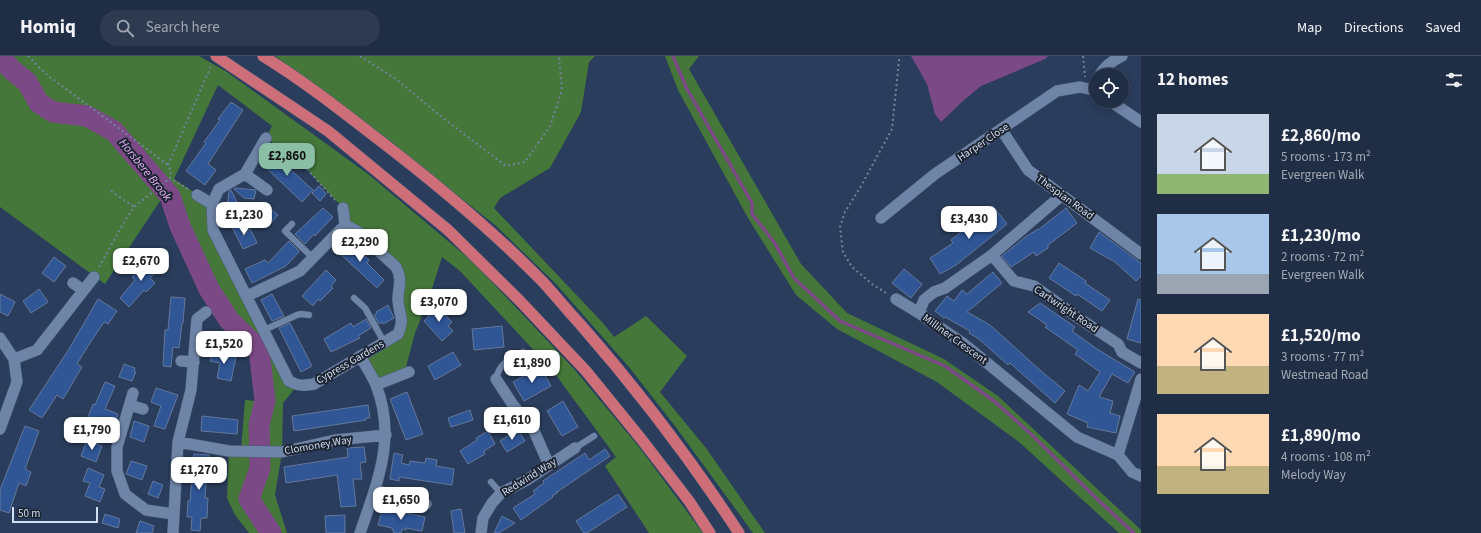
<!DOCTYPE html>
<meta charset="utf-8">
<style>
:root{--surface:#202e45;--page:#2d3a50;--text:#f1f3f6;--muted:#a2a8b3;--line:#3d4a5e;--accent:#8abfa5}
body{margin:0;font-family:"Source Sans 3",sans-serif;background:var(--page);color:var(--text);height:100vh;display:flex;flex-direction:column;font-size:15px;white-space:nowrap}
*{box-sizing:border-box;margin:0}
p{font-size:13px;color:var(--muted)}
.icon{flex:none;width:22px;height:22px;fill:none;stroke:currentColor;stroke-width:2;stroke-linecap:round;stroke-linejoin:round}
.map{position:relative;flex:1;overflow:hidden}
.sheet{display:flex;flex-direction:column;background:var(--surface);width:340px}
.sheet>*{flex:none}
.tools{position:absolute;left:1089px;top:12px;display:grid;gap:8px}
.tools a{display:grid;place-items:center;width:40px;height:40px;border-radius:50%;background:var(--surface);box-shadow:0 2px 10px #0003,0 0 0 1px var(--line);font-size:20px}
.scale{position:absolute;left:12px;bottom:10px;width:86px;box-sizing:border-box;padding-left:4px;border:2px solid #d1ddf0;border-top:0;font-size:11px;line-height:14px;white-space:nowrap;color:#d1ddf0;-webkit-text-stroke:3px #1c2432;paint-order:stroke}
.price{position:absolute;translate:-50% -34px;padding:0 9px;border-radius:8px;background:#fff;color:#222;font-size:13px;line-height:26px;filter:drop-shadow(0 1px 2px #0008)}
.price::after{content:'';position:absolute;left:50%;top:24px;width:12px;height:9px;margin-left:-6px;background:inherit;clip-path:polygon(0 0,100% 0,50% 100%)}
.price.on{background:var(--accent);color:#111}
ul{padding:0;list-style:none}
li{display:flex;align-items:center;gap:12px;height:100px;padding:0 16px}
li span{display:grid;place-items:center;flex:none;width:112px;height:80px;border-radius:0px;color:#555}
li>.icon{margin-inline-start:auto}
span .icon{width:48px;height:48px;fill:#fffc;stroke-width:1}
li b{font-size:17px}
h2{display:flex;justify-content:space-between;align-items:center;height:48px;padding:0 16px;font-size:17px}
header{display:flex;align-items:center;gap:24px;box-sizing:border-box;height:56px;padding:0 20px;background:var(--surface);border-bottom:1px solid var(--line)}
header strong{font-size:19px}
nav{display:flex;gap:22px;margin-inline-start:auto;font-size:14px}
.search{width:280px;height:36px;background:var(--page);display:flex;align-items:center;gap:10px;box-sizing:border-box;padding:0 14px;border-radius:22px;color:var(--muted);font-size:15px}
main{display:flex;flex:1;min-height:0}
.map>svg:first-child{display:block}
</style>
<header>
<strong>Homiq</strong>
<div class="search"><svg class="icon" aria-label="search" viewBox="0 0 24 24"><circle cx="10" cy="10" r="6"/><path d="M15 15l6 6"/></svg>Search here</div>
<nav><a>Map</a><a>Directions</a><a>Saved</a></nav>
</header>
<main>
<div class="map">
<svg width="1141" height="477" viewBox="0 0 1141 477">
<rect width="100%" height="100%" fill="#2a3d5c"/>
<path fill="#45773a" d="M0,0H199L227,16L368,118L473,206L575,314L639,391L703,477H649L605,410L616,401L553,315L460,215L442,201L430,239L415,277L406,311L376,329L360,300L398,278L400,217L345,169L343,152L298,104L266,82L272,70L218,29L174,123L212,148L214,175L297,330L283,347L282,396L275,439L287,477H249L235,459L227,442L229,395H241L245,344L256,345L251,298L213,253L162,142L105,228L0,151Z
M275,0H595L589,6L581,56L550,112L500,142L494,152L603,267L614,281L646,260L687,300L660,336L706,392L765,477H753L675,370L629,311L556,228L495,169L356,59Z
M665,0H699L689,13L801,208L847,257L944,303L998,340L1141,474V477H1119L1019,386L937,326L837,273L796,239L748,162L678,34Z"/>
<path fill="#7c4987" d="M911,0H1048L1045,3L981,30L963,45L941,66L935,58L927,28Z"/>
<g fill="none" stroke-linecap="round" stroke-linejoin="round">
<path stroke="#7c4987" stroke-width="3.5" d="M673,0L687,33L752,147V158L774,186L794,222L840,265L945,310L994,345L1031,378L1098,444L1134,477"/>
<path stroke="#7c4987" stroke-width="21" d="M0,0L11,13L27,26L39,47L53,56L87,60L114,75L170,140L180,170L209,233L229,264L259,293L265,345L259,369L260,412L249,443L271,477"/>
</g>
<path fill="#305696" stroke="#63789b" d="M231,46L243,54L208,108L216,114L205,129L186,115L206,87L204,86L220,64L218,63Z
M270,95L313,134L302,146L260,106Z
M319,130L326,138L320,145L312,137Z
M235,132L256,134L254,143L244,142L234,133Z
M231,134L244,161L226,159L229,135Z
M993,150L1007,168L956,209L940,218L930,202L953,187L951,184Z
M270,152L278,159L270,168L263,160Z
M323,152L333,161L315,180L314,178L305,188L295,178Z
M1066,152L1077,167L1048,189V192L1036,200L1034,196L1011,211L1002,200L1024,182L1038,173V174Z
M245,165L243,181L250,173L257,187L243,193L232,171Z
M1099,176L1141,207V220L1136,225L1115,206L1090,192Z
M346,183L369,204L367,207L384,224L377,232L336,194Z
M289,185L299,195V196L286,210L252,227L245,213L265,204L268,207Z
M54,201L66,210L54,226L42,217Z
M153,201L162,210L150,222L155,227L146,236L144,234L129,251L120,242L135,224L132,221Z
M1059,207L1086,225L1085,227L1110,244L1102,255L1077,238L1076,240L1049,222Z
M904,213L922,228L911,242L892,227Z
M326,214L336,224L331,230L333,232L320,245L318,243L313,250L302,240Z
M993,216L1002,227L967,256L990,269L1040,314L1065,335L1055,347L1010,307L1008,309L979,283L969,277L970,275L945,261L944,262L935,255L947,240L954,245L962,234L967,238Z
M39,233L48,246L31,257L23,245Z
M0,238L15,246L8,260L0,256Z
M272,238L284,260L272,265L261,244Z
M171,241L185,242L183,267H182L179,292L173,291L171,311L163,310L165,274H168Z
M98,243L117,255L108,268L104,266L88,290L77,308L82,311L63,343L57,339L42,362L29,354L69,293Z
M1138,243L1141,244V287L1127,283Z
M1040,247L1075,271L1072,275L1097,293L1135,316L1128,327L1112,318L1099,341L1113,345L1110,357L1120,360L1116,377L1087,371L1088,367L1067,358L1079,329L1088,335L1100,316L1075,298L1078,294L1045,271L1047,269L1028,256Z
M388,249L394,262L383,268L382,266L379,268L374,259L377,257L376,256Z
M434,251L436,254L438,252L452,266L448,270L453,275L442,285L424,265L429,260L426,257Z
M366,263L371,272L358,280L360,282L331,296L324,283L351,267L353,271Z
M290,267L312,310L301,316L279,272Z
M502,270L504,291L474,294L472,273Z
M212,296L236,301L231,325L217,322L220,307L210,305Z
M453,296L461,309L435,324L428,310Z
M124,308L135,312L134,315L136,316L132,325L119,321Z
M540,311L551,330L524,345L513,326Z
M105,326L115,330L105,353L118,358L113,371L88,361L93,348L95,349Z
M156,332L178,339L165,373L154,370L161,350L151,346Z
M407,336L423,378L406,384L390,343Z
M563,345L578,371L562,380L547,355Z
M368,349L370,362H366V364L294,375L292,360Z
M470,354L473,364L451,371L448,362Z
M202,360L238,364L237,378L201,375Z
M134,365L149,370L144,386L130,381Z
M25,370L39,375L25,413L31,416L26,430L19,427L9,457L0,454V434Z
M518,374L525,385L507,396L500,385Z
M488,375L495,388L484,395L485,398L468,408L460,395L477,384L476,382Z
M87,384L102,390L96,406L81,400Z
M364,391L366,406L360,407L362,423H353L356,450L341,451L337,419L286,427L284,411L348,401L347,392Z
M605,393L610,400L569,428L557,436V435V437L552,440L553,441L521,464L513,452L535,438L533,435L544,427L543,425L585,397L589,404Z
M394,397L403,399L401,407L409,409L410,405L425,407L426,402L437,404L436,410L454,413L452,429L399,421V425L390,423Z
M194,398L209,399V403L214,404L213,413H207L205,442H208L207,462H201L200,475L191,474L192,461H187L188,445H190Z
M131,405L147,410L142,424L126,418Z
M88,412L104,419L99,431L105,433L100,446L85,440L90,427L83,425Z
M153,425L163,429L158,442L148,438Z
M618,438L627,451L587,477H584L576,465Z
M383,452L425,461L422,475L406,472V474L402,473L401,477H394L392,472L378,469Z
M461,453L465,477H454L451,455Z
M105,458L120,463L118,472L102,467Z
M345,459V477H326L325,460Z
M502,460L515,467L499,477H494Z
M140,465L154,470L152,477H136Z"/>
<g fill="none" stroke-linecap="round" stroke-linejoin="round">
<g stroke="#4b5b75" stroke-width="7">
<path id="service" d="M292,168L285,175L313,202
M354,242L365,252L384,286
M264,274L297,259L301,258L309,259
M496,323C500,306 509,304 523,296
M575,392L594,380
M491,426L501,437"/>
</g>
<g stroke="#4b5b75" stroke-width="12">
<path id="minor" d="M1100,19C1104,10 1114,4 1122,0
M1110,45L1141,66
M1001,73L1028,114L1141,198
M245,118L266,82
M197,139L212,148
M1062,139L992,199L945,232L934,236L924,244L919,257L964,288L1077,381L1118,399L1132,416L1141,420
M343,152L345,169
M881,162L935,118L1057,35L1080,31L1093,34
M992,199L1014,225L1034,230L1077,261L1118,288L1122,296L1141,307
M73,227L83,234
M247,240L300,215L345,169L357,175L396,211C403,224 398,231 398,244C399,260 405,261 398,278L314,328C303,330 298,330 289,325L213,174L212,148L219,133L245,118L267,134
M896,243L919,257
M0,282L14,303L17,326L0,373
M360,300C365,309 372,319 376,329C397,382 377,427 360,477
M14,303L37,294L94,221
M181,305L194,306
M496,323L513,349L534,375L549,409
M376,329L409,316
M133,337L117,391V415L125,438L146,454L173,458
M130,349L143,353
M178,386L229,395L282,396L335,384L386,379
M1118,399L1141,323
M375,434L426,448
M173,477L178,386L191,334L197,263L206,256
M481,477L483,462L492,447L501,437L527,424L575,392"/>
</g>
<g stroke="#4b5b75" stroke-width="12">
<path id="trunk" d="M216,0L328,75L448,174L519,244L586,315L642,384L689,445L710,477
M263,0C302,24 338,52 374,80C433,125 490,172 542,225C555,239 567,254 580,268C638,334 691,404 739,477"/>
</g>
<path stroke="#73839c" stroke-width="2" stroke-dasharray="2 3" stroke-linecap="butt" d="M28,0L46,18L168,109
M360,0L396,23L443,62L506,110L525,106L550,70L562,34L559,0
M1083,0L1085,21
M275,89L307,113L335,144
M188,133L170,122L171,115L168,109L211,10
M111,135L134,151
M99,211L127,161L134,151L170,122
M886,237L872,228L852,211L843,196L840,171L845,156L861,130L892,73L899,4L898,0"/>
<use href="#service" stroke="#6f85a8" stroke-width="6"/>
<use href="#minor" stroke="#6f85a8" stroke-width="11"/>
<use href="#trunk" stroke="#ce6e79" stroke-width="11"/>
</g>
<g text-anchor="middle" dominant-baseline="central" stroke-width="4" stroke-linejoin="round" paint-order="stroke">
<g font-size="11" fill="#d1ddf0" stroke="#1c2432">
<text transform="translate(983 86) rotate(-34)">Harper Close</text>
<text transform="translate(1065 141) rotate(36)">Thespian Road</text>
<text transform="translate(1066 253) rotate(34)">Cartwright Road</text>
<text transform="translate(955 283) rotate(36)">Milliner Crescent</text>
<text transform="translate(350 306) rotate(-30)">Cypress Gardens</text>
<text transform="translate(318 389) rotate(-10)">Clomoney Way</text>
<text transform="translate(529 421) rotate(-32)">Redwind Way</text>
</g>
<g font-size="12" font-style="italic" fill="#e8aff5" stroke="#1c2432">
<text transform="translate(145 114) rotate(51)">Horsbere Brook</text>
</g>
</g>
</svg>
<div class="tools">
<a><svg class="icon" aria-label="locate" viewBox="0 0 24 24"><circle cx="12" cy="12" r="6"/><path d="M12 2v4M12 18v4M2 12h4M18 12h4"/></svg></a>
</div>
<div class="scale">50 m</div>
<b class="price on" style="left:287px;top:121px">£2,860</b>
<b class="price" style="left:244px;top:180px">£1,230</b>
<b class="price" style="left:969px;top:184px">£3,430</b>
<b class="price" style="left:360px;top:207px">£2,290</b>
<b class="price" style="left:141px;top:226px">£2,670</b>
<b class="price" style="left:439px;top:267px">£3,070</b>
<b class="price" style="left:224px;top:309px">£1,520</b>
<b class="price" style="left:532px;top:328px">£1,890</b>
<b class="price" style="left:512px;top:385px">£1,610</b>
<b class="price" style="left:92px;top:395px">£1,790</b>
<b class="price" style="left:199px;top:435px">£1,270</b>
<b class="price" style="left:401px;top:465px">£1,650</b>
</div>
<section class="sheet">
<h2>12 homes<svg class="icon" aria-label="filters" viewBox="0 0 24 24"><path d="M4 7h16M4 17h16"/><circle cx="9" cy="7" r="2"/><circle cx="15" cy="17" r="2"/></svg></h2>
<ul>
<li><span style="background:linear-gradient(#c9d6e8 75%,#8fb573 0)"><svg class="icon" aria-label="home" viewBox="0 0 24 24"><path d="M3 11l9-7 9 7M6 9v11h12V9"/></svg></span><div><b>£2,860/mo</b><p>5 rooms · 173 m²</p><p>Evergreen Walk</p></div></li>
<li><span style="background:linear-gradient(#a9c7e8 75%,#9aa5b1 0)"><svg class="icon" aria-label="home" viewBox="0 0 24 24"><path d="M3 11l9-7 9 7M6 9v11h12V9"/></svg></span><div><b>£1,230/mo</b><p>2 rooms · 72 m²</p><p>Evergreen Walk</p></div></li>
<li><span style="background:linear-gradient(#ffd9b3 65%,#c2b280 0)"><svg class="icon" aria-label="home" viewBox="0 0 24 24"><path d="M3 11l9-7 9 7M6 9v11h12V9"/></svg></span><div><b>£1,520/mo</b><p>3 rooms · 77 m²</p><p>Westmead Road</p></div></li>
<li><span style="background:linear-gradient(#ffd9b3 65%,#c2b280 0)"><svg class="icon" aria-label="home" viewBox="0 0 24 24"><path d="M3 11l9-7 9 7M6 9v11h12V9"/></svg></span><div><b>£1,890/mo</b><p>4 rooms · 108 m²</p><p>Melody Way</p></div></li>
</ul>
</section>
</main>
